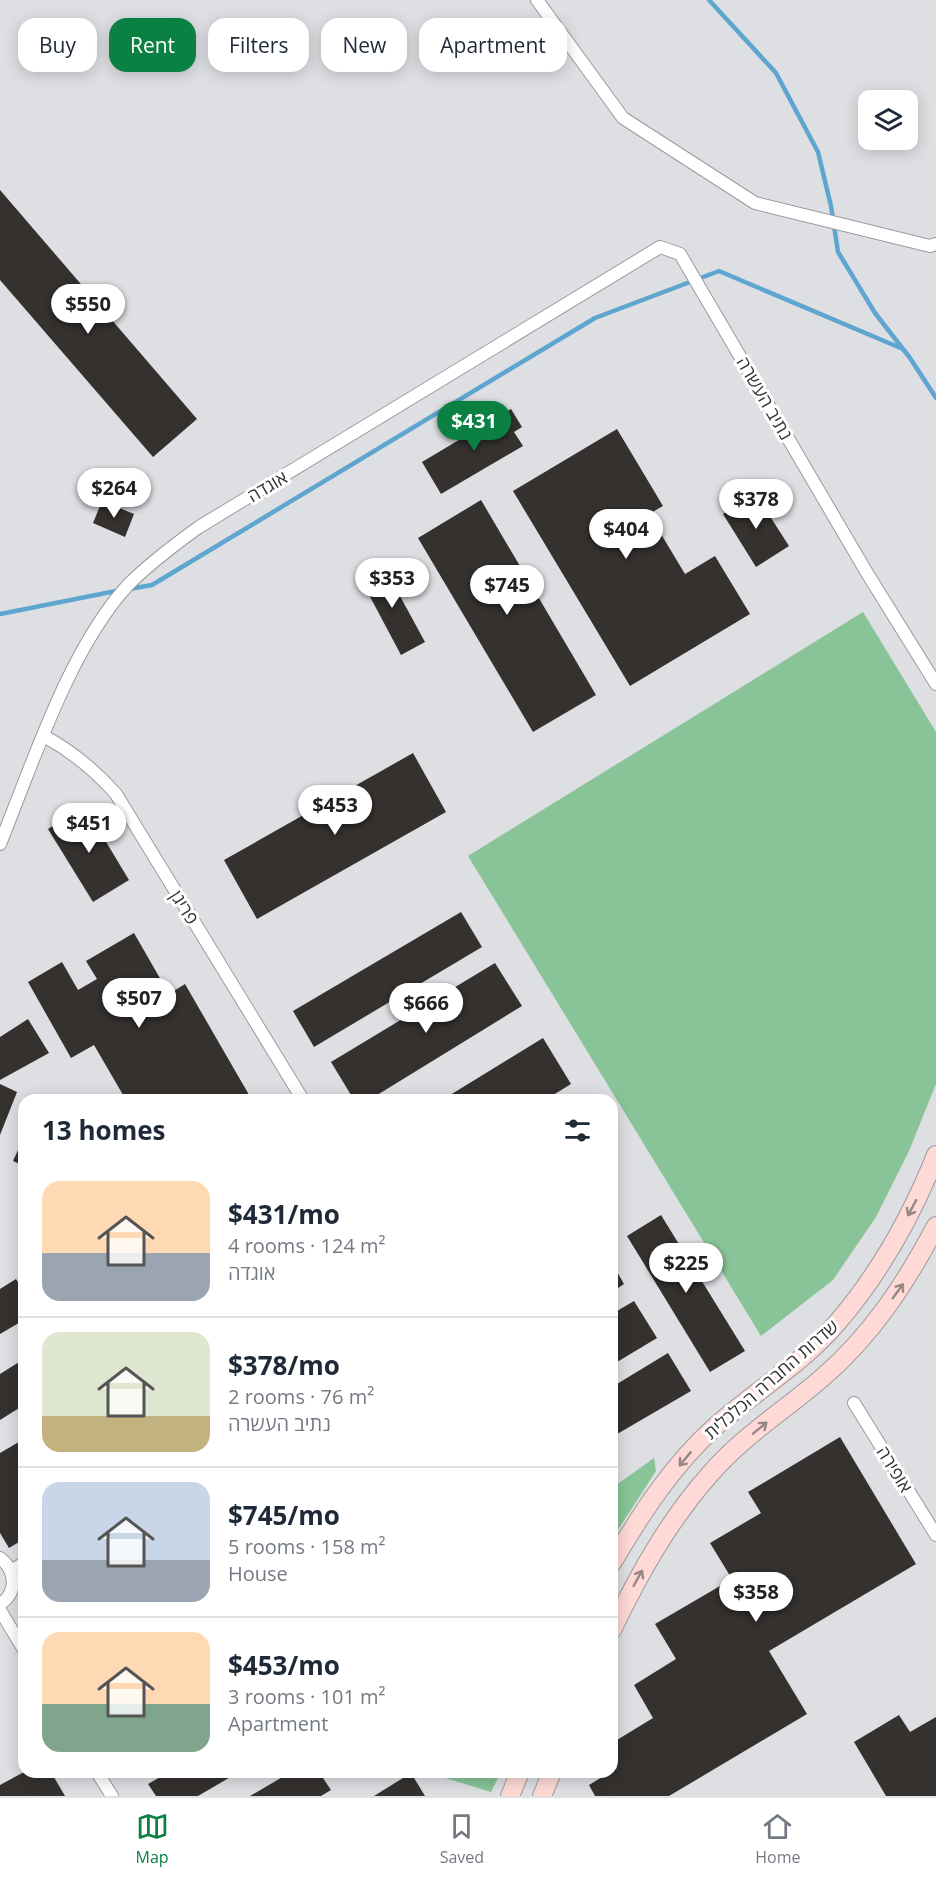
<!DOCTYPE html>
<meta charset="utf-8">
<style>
:root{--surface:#fff;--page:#f6f6f7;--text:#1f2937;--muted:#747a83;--line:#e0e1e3;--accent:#0b8043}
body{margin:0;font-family:"Open Sans",Heebo,sans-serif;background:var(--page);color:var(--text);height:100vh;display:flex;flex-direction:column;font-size:22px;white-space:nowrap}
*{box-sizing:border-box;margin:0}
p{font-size:20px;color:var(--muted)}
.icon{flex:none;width:33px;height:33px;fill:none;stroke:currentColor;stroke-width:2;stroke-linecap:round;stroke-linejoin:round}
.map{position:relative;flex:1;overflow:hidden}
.sheet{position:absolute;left:18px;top:1094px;width:600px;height:684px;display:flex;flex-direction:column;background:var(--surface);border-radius:18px;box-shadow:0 3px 15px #0003}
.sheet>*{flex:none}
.guide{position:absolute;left:18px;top:18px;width:600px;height:54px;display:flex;gap:12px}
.fabs{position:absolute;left:858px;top:90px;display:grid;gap:12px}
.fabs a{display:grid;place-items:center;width:60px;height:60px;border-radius:12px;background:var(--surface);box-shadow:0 3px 15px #0003;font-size:30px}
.price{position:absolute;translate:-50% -51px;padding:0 14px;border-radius:21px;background:#fff;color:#222;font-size:20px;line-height:39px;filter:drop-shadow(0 2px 3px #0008)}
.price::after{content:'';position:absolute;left:50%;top:36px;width:18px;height:14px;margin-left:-9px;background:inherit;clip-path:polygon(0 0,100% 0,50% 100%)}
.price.selected{background:var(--accent);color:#fff}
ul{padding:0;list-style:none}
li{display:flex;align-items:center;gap:18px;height:150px;padding:0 24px}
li+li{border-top:2px solid var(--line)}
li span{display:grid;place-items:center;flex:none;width:168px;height:120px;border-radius:18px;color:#555}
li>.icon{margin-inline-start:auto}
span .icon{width:72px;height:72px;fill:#fffc;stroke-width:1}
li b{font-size:26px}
h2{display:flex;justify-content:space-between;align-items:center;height:72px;padding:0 24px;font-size:26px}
.pill{padding:0 21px;border-radius:18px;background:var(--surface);box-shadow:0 3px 15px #0003;font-size:21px;line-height:54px}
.pill.selected{background:var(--accent);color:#fff}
.menu{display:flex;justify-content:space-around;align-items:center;height:84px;border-top:2px solid var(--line);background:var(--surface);font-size:16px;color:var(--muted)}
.menu a{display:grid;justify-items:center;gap:3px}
.menu .selected{color:var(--accent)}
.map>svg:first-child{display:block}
</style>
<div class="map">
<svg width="936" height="1796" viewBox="0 0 936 1796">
<rect width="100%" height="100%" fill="#dddfe3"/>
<path fill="#88c497" d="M863,612L936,732V1084L909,1151L876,1217L833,1280L761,1336L468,856Z
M654,1458L656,1471L612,1539V1516L616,1514L612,1488Z
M426,1772H501L491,1792Z"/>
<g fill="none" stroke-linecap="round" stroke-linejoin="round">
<path stroke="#5ea5d0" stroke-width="4.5" d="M709,0L776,73L818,152L831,206L838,252L875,313L910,358L936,398
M129,589L152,585L595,318L719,271L903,349
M0,614L121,590"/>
</g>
<path fill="#34312f" d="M0,190L197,419L153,457L0,280Z
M511,409L522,427L514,432L523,446L441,494L422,462Z
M617,429L663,506L649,514L685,574L715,556L750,614L630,686L513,491Z
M755,493L789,546L756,567L723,514Z
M481,500L596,695L533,732L418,538Z
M102,501L134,514L125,537L93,523Z
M382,563L425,642L401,655L359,576Z
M413,753L446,812L257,919L224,860Z
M85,807L129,880L93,902L48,829Z
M461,912L482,947L314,1047L293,1011Z
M134,933L169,994L185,984L252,1100H126L94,1045L71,1058L28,982L62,962L78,990L97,979L86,961Z
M495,963L522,1006L369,1100H354L331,1062Z
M28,1019L49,1053L0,1080V1037Z
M543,1038L571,1084L545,1100H442Z
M0,1084L17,1092L0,1135Z
M24,1137V1166L13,1161Z
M661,1215L745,1351L710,1372L627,1236Z
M612,1263L624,1284L612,1292Z
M16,1279L24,1292V1320L0,1334V1289Z
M634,1301L657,1338L612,1365V1314Z
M668,1353L691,1391L612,1437V1387Z
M24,1359V1405L0,1420V1374Z
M840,1437L916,1564L769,1651L807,1714L669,1796H595L589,1785L617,1768L612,1760V1743L653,1718L634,1685L676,1659L655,1624L732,1579L710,1543L761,1513L748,1492Z
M24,1439V1539L9,1548L0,1533V1453Z
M899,1715L910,1732L936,1717V1796H886L854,1742Z
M24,1772H51L65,1796H0V1785Z
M169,1772H239L198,1796H156L148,1784Z
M291,1772H319L331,1790L321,1796H250Z
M411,1773L425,1796H374Z"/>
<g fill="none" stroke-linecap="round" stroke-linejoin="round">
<g stroke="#999b9e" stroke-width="14">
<path id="street" d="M537,0L623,118L755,203L930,246L936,244
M44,736C73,752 94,769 116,794L303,1100
M0,844C33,763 69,649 128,585C150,563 174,545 199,527L660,247L680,254L867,573L936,684
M854,1403L936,1535
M0,1558C16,1570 18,1593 0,1604
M11,1571L24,1563
M0,1610L24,1650
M97,1772L112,1796"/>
</g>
<g stroke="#999b9e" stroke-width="20">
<path id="secondary" d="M612,1563C641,1514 673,1464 716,1426C755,1391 803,1363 837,1323C880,1273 912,1215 936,1155
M612,1630C639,1574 669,1520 711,1473C743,1436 785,1410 822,1378C871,1336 906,1283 936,1226
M510,1796L520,1772
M542,1796L552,1772"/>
</g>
<use href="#street" stroke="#fff" stroke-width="12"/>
<use href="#secondary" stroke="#fed9d5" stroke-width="18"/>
</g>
<defs><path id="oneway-shaft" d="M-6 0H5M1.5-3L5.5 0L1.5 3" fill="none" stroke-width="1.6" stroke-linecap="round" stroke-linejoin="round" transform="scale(1.5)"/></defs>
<g stroke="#988685">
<use href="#oneway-shaft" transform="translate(912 1208) rotate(118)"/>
<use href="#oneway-shaft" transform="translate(898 1291) rotate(-54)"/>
<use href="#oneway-shaft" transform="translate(760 1428) rotate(-39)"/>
<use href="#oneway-shaft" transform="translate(685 1459) rotate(130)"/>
<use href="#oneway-shaft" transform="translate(638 1578) rotate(-61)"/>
</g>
<g text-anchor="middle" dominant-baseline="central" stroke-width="6" stroke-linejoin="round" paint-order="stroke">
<g font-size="18" fill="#333435" stroke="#fff">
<text transform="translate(765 398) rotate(60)">נתיב העשרה</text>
<text transform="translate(267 486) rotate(-31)">אוגדה</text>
<text transform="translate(185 907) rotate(58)">פריגן</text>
<text transform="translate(771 1379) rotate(-41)">שדרות החברה הכלכלית</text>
<text transform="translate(895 1469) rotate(58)">אופירה</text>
</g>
</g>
</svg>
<div class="fabs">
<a><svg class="icon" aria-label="layers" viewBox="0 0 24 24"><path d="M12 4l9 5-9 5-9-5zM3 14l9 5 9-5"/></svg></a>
</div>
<b class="price" style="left:88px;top:335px">$550</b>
<b class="price selected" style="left:474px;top:452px">$431</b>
<b class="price" style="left:114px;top:519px">$264</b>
<b class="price" style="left:756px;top:530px">$378</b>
<b class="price" style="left:626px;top:560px">$404</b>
<b class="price" style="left:392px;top:609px">$353</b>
<b class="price" style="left:507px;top:616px">$745</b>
<b class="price" style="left:335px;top:836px">$453</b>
<b class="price" style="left:89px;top:854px">$451</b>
<b class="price" style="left:139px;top:1029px">$507</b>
<b class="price" style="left:426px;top:1034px">$666</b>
<b class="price" style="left:686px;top:1294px">$225</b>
<b class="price" style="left:756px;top:1623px">$358</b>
<div class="guide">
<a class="pill">Buy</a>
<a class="pill selected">Rent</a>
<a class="pill">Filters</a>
<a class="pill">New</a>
<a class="pill">Apartment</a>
</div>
<section class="sheet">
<h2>13 homes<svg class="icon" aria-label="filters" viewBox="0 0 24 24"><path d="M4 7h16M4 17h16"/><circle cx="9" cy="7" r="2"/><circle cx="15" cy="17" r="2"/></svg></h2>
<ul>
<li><span style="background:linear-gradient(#ffd9b3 60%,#9aa5b1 0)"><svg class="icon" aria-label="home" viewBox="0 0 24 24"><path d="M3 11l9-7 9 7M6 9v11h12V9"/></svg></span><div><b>$431/mo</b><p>4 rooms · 124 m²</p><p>אוגדה</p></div></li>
<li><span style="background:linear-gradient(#dfe7d0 70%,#c2b280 0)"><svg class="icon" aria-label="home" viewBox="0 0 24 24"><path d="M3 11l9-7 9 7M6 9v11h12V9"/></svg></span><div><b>$378/mo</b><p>2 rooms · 76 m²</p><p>נתיב העשרה</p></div></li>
<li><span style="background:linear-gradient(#c9d6e8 65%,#9aa5b1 0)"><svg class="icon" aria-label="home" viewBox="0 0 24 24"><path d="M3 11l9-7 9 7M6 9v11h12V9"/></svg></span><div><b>$745/mo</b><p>5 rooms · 158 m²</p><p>House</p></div></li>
<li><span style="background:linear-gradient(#ffd9b3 60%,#7fa58c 0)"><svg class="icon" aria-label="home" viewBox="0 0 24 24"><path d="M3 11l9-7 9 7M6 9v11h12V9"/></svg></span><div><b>$453/mo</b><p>3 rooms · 101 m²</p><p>Apartment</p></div></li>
</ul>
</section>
</div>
<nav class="menu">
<a class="selected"><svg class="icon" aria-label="map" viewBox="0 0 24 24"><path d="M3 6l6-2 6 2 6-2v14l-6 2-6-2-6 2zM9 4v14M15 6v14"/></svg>Map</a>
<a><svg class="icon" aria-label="saved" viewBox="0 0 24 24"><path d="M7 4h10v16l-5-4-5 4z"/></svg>Saved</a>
<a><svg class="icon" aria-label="home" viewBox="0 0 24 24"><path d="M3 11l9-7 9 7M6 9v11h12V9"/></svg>Home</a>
</nav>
